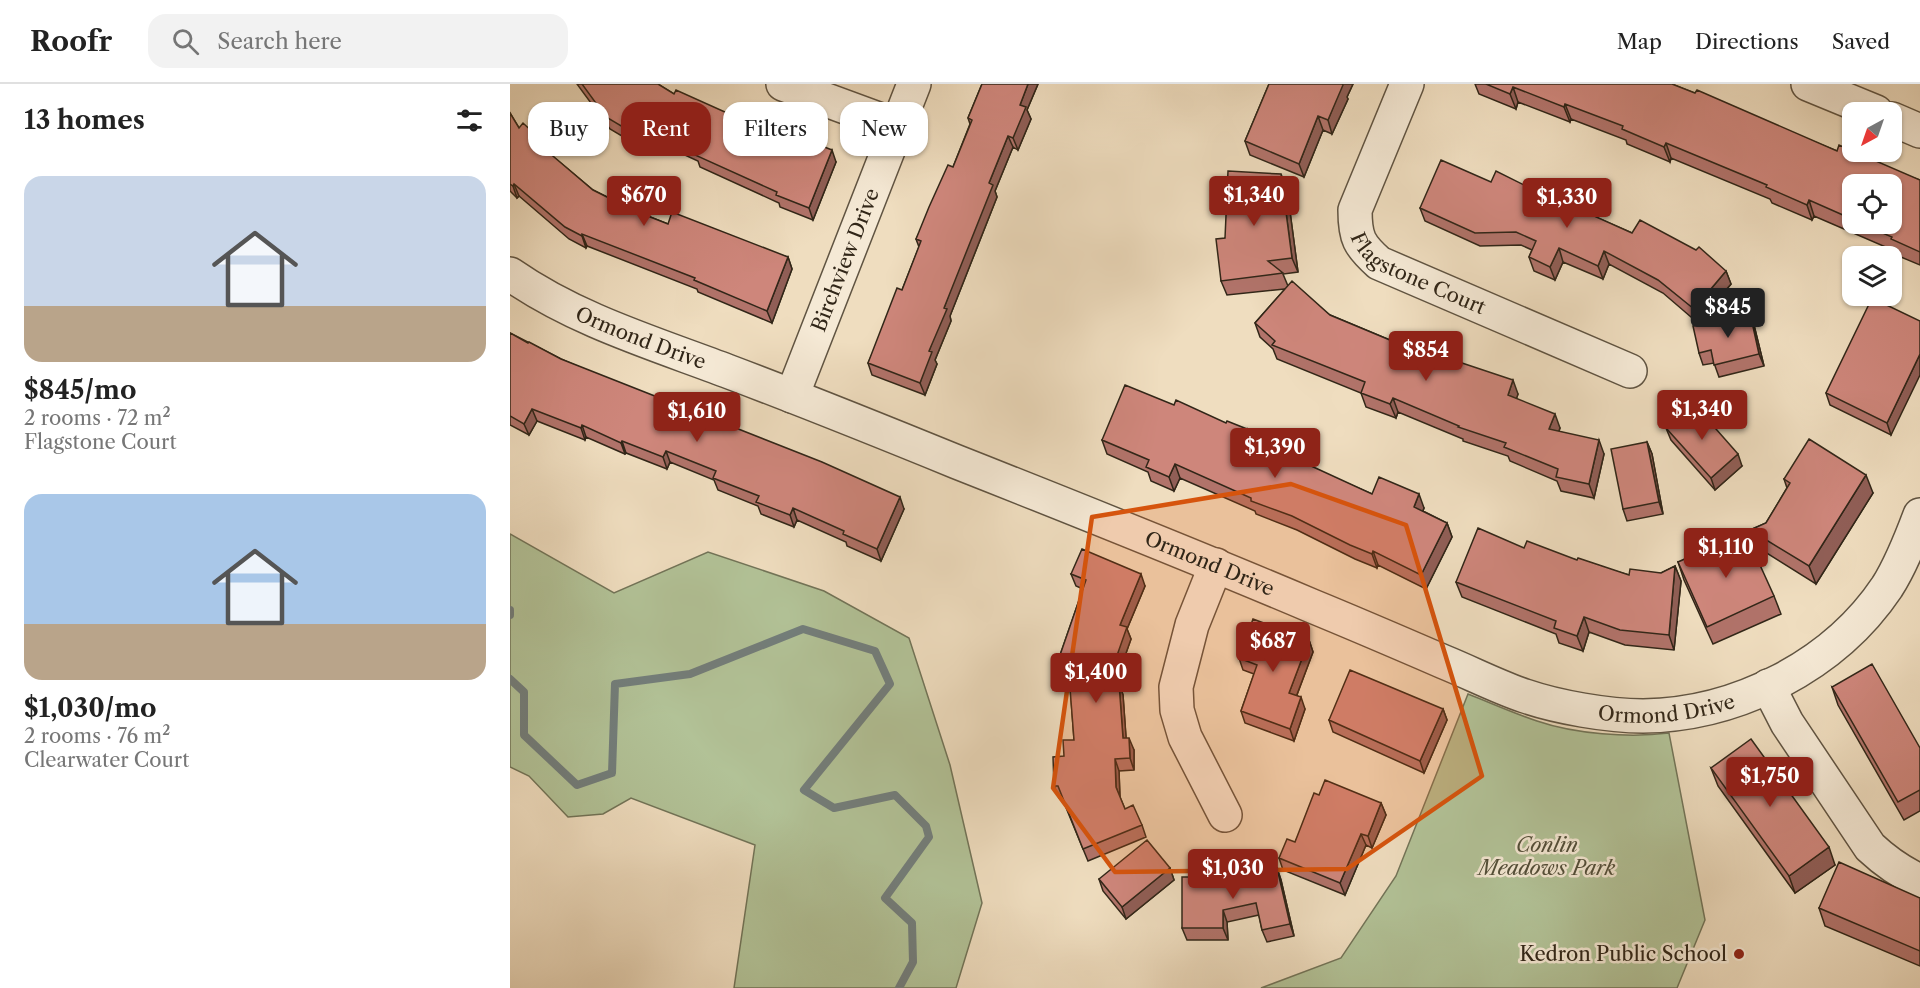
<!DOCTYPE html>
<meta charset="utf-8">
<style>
:root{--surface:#fff;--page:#f2f2f2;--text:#222;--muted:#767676;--line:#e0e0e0;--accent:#8f2418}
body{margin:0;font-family:"Libre Caslon Text",serif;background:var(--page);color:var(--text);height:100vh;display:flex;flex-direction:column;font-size:22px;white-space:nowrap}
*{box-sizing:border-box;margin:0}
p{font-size:20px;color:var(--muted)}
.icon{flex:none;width:33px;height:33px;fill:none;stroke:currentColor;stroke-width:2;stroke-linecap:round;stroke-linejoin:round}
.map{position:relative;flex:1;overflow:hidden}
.sheet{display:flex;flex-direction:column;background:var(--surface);width:510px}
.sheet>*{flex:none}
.top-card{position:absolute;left:18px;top:18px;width:570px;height:54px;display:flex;gap:12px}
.needle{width:39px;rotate:220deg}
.fabs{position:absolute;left:1332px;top:18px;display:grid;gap:12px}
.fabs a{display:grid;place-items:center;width:60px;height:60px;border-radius:12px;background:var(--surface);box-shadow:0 2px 4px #0004;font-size:30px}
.price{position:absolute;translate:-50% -51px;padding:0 14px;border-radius:6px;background:var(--accent);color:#fff;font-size:20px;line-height:39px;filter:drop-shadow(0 2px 3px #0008)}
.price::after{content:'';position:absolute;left:50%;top:36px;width:18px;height:14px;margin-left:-9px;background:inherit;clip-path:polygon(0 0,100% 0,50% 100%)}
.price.current{background:#222;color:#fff}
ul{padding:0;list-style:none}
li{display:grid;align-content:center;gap:12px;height:318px;padding:0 24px}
li span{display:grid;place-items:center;height:186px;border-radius:18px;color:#555}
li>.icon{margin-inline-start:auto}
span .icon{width:108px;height:108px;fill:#fffc;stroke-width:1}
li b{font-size:26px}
h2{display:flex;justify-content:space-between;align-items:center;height:72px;padding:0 24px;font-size:26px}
.chip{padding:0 21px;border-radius:18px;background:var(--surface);box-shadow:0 2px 4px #0004;font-size:21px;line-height:54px}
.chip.current{background:var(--accent);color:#fff}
header{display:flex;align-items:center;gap:36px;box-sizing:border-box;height:84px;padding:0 30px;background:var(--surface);border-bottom:2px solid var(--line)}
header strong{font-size:28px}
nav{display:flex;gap:33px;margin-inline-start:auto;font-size:21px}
.search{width:420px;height:54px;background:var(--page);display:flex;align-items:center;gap:15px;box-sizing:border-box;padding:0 21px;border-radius:18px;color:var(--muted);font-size:22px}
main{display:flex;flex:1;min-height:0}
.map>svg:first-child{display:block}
</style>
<header>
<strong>Roofr</strong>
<div class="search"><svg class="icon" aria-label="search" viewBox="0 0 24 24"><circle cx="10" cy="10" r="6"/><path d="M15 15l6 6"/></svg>Search here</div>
<nav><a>Map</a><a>Directions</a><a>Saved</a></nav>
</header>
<main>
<section class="sheet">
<h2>13 homes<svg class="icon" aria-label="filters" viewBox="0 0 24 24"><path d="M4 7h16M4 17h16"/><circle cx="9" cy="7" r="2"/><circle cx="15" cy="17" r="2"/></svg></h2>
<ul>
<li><span style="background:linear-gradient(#c9d6e8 70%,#b9a48a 0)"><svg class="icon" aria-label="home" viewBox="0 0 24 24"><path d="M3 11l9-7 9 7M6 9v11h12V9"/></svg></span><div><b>$845/mo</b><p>2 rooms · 72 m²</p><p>Flagstone Court</p></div></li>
<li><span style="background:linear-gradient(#a9c7e8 70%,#b9a48a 0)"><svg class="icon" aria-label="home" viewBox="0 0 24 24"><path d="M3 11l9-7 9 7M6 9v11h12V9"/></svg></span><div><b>$1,030/mo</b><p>2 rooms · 76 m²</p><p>Clearwater Court</p></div></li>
</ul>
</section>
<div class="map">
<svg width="1410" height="904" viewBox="0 0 1410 904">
<rect width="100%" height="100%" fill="#efddbf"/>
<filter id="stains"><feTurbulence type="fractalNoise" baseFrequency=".00333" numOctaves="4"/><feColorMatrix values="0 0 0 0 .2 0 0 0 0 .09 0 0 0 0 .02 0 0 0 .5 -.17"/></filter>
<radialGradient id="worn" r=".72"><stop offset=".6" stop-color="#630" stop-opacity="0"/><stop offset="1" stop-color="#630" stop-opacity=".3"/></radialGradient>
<path fill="#b2c297" stroke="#727458" stroke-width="1.5" d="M0,450L104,509L198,468L314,507L399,554L440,681L472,819L446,904H224L245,761L121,714L93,730L58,733L19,692L0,683Z
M958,610C981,619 1003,629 1027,637C1065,650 1119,654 1159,649L1195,836L1167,904H751L831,874L886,792Z"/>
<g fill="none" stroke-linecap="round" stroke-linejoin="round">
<path stroke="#737e7b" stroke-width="8" d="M0,526V531
M0,595L14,608V651L67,701L102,689L105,600L180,590L293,545L365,567L380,600L294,706L324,724L385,711L416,742L419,753L375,814L402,839L403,878L389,904"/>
<g stroke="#605442" stroke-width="36">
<g id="minor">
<path d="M273,0L387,42"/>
<path id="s1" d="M897,0L845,126C845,154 849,161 869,179L1120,287"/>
<path d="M1298,0L1366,28"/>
<path d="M1382,35L1410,47"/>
<path id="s2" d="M0,190C66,236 143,259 217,287C294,316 371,347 447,378C566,425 684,472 802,522C846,540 890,559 934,578C961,589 988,603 1015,612C1047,623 1098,632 1133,632C1227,631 1324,582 1377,503C1391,481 1401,455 1410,431"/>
<path id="s3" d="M282,312L404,0"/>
<path d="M706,481L682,541L666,603L667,626L675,653L715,731"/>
<path d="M1258,602L1277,639L1360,763C1376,778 1390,788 1410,797"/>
</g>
</g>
<use href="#minor" stroke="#f5e9d5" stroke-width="33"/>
</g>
<path fill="#b1736a" stroke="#312618" stroke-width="1.5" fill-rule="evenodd" d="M67,0H148L164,10L326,78L303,136L270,123L269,119L190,83L188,77L138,54L132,64L100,45Z
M472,0H528L517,26L521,35L508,66L503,63L485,107L487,113L440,232L441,237L425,276L427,280L415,311L362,291L358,279L392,206L409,163L406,155L443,83L460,40L458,34Z
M759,0H843L837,13L838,15L822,50L813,46L794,93L740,71L735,57Z
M965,0H1162L1327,67L1410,96V181L1386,171L1385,167L1304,132L1302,136L1262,119L1260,115L1161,74L1160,78L1117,60L1116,56L1061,35L1060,38L1008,18L1006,25L969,10ZM1342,100L1382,140H1342Z
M0,29L9,44L83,106L125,127L158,140L278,173L282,185L262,239L188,208L187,205L77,162L76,164L59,155L9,112L7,114L0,107Z
M981,98L1026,107L1122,149L1216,187L1221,200L1188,239L1153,209L1099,180L1093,195L1053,178L1045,196L1024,187L1019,173L1022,166L1011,161L970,162L915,137L910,124Z
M777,105L788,188L773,190L778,202L820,231L887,259L951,279L1008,310L1006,315L1050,344L1049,347L1094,370L1084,414L1051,407L1047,397L1000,377L998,372L953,357V355L888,328L886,334L856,323L851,309L767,275L763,265L750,253L745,239L775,205L717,211L711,197L715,154Z
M1240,229L1244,241L1254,282L1209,293L1204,279L1193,281L1189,269Z
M1410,237L1381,351L1320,321L1316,309Z
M0,249L51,275L394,425L371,477L337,462L336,458L287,436L284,443L251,430L248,422L208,406L204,396L160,378L157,385L116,369L115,370L76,353L75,356L27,337L19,351L0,341Z
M1156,344L1232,382L1205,406L1161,356Z
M592,356L742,358L862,410L914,424L913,427L937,439L942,453L916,505L868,481L867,484L845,475L787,446L746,430L745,427L670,394L664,407L641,397L638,388L597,370Z
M1137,358L1142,370L1153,430L1117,437L1113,425Z
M1274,395L1363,409L1306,500L1247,463L1240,446L1256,439L1277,404Z
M1014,464L1067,476L1119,491L1151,489L1165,482L1171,497L1164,566L1115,561L1079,548L1073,567L1049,559L1046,550L952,513L946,498Z
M1168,478L1264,512L1271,530L1203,560L1174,496Z
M561,490L635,502L617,545L621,555L605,600L609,599L613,611L616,654L624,666V686L609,687L610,713L615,725L632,741L636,753L578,777L552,714H549L544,702L554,672L564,656L559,588L553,586L549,574L573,505L566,502Z
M799,556L803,568L787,611L795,625L784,657L735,639L731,627L744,590L733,586L729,574Z
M1322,603L1410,664V727L1394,736L1328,621Z
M933,625L937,636L914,689L823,648L819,636Z
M1201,684L1325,781L1285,809L1208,702Z
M809,711L871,719L876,731L862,764L856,761L835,811L773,786L769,774L785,758Z
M660,784L664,796L616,835L593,807L589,795Z
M767,784L771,796L784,852L757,858L752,846L749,831L717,838L718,856H677L672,844L696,793L698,800Z
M1410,814V882L1315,842L1309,824Z"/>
<path fill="#905e56" stroke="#312618" stroke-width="1.5" d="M518,0H528L517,26L521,35L508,66L503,54L510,21Z
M832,0H843L837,13L838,15L822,50L818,36Z
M1003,3L1008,18L1006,25L1000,10Z
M1055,20L1061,35L1060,38L1054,23Z
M808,32L813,46L794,93L789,80Z
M133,42L138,54L132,64L128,52Z
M498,52L503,63L485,107L487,113L440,232L441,237L425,276L427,280L415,311L410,299L419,267L434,224L479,99Z
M1156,59L1161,74L1160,78L1154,63Z
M40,64L44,76L37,67Z
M322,66L326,78L303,136L299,124Z
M771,90L777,105L788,188L782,174Z
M4,100L9,112L7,114L3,102Z
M1070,116L1075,129L1066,124Z
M1299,116L1304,132L1302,136L1297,121Z
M72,150L77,162L76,164L72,152Z
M1049,164L1053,178L1045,196L1040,183Z
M1094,167L1099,180L1093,195L1088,182Z
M278,173L282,185L262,239L257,227Z
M1216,187L1221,200L1188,239L1184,225Z
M1240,229L1244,241L1254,282L1249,270Z
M947,266L952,280L943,276Z
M1410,270V291L1381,351L1377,339Z
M1003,296L1008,310L1003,325L998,311Z
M883,314L888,328L886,334L880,320Z
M22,325L27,337L19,351L14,340Z
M1045,330L1050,344L1044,359L1039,345Z
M72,341L76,353L75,356L71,344Z
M737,345L742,359L733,354Z
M1089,356L1094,370L1084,414L1079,400Z
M112,357L116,369L115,370L111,359Z
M1137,358L1142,370L1153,430L1149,418Z
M156,367L160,378L157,385L153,373Z
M1228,370L1232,382L1205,406L1201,394Z
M665,380L670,394L664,407L659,393Z
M1356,391L1363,409L1306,500L1299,482Z
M909,410L914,424L909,436L904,423Z
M390,413L394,425L371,477L367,465Z
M283,424L287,436L284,443L280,431Z
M937,439L942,453L916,505L911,491Z
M863,467L868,481L867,484L862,470Z
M1165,482L1171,497L1164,566L1159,551Z
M631,490L635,502L617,545L621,555L601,612L597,600L610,541Z
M1074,533L1079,548L1073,567L1067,552Z
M799,556L803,568L783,621L779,609Z
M609,599L613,611L617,666L613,654Z
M791,613L795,625L784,657L780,645Z
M933,625L937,636L914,689L910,677Z
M619,654L624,666V686L620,674Z
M605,675L609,687L610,715L606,703Z
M871,719L876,731L862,764L858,752Z
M851,750L856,761L835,811L830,799Z
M1319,763L1325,781L1285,809L1279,792Z
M660,784L664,796L616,835L612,823Z
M767,784L771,796L784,852L780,840Z
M713,826L717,838L718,856L713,844Z"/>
<path fill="#ce867b" stroke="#312618" stroke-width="1.5" d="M72,0H148L164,10L166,6L246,42L248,38L288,56L289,53L322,66L299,124L266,111L267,108L185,71L187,67L133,42L128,52L96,33Z
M472,0H518L510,21L516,23L503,54L498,52L479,99L483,101L434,224L437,225L419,267L422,268L410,299L358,279L387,204L392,206L411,157L406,155L419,123L438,81L443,83L462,36L458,34Z
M759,0H832L833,1L818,36L808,32L789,80L735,57Z
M976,0H1162L1185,9L1187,6L1327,67L1329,61L1410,96V168L1381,155L1382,153L1352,140H1382V100H1342V135L1299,116L1297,121L1256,103L1257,101L1156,59L1154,63L1112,45L1113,42L1055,20L1054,23L1003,3L1000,10Z
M0,29L9,44L13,39L40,64L37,67L83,106L125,127L158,140L162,128L278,173L257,227L184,196L185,194L72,150V152L55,143L4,100L3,102L0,100Z
M931,76L981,98L986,87L1026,107L1030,98L1070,116L1066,124L1122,149L1130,136L1186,166L1189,163L1216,187L1184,225L1148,196L1094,167L1088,182L1049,164L1040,183L1019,173L1026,157L1006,148L965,149L910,124Z
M718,87L771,90L782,174L758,177L773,189L711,197L706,155L715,154Z
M782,197L820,231L887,259L890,252L921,264L924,257L947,266L943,276L1003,296L998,311L1045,330L1039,345L1089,356L1079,400L1046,393L1048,385L994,363L996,359L948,343L949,342L883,314L880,320L851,309L855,298L762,261L765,257L745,239Z
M1362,214L1410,237V270L1377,339L1316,309Z
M1240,229L1249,270L1204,281L1201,266L1189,269L1183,242Z
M0,249L18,259L19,258L51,275L312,378L390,413L367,465L333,450L334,447L283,424L280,431L246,418L249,412L203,394L206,387L156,367L153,373L112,357L111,359L72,341L71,344L22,325L14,340L0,332Z
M615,301L664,321L666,316L716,339L717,337L737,345L733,354L799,381L862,410L869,393L909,410L904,423L937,439L911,491L863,467L862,470L840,461L782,432L741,417V414L665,380L659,393L636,383L639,376L592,356Z
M1184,320L1228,370L1201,394L1156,344Z
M1299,355L1356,391L1299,482L1240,446L1256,439L1280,399L1274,395Z
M1137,358L1149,418L1113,425L1101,365Z
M968,444L1014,464L1017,457L1067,476L1068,474L1119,491L1120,485L1151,489L1165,482L1159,551L1110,546L1074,533L1067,552L1044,544L1046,537L946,498Z
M1235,448L1264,512L1197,543L1168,478Z
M572,465L631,490L610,541L617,543L597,600L609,599L613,654H619L620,674L605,675L606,703L615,725L623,721L632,741L573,765L548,702H544L543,673L554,672L553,656H564L558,578L549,574L576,496L561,490Z
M743,535L799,556L779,609L791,613L780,645L731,627L747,581L729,574Z
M1362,580L1410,664V706L1388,718L1322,603Z
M840,586L933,625L910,677L819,636Z
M1241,655L1319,763L1279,792L1201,684Z
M815,696L871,719L858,752L851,750L830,799L769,774L777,755L785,758L804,709L809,711Z
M637,756L660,784L612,823L589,795Z
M1329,778L1410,814V867L1309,824Z
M767,784L780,840L752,846L746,819L713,826V844H672V793H696V800Z"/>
<path fill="#d6540d" fill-opacity="0.2" stroke="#d6540d" stroke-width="4.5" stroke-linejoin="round" d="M781,400L896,441L972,692L837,785L605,788L543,704L582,433Z"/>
<circle fill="#8f2418" stroke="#f5e9d5" stroke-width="2" cx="1229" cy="870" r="6"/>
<g text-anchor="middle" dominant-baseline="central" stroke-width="5" stroke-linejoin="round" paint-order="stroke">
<g font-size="20" fill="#312618" stroke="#f5e9d5">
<text stroke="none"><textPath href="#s3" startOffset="146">Birchview Drive</textPath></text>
<text stroke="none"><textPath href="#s1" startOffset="236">Flagstone Court</textPath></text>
<text stroke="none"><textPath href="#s2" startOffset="146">Ormond Drive</textPath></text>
<text stroke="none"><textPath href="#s2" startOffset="758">Ormond Drive</textPath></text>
<text stroke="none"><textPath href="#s2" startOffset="1244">Ormond Drive</textPath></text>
</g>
<g font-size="20" font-style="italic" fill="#514d38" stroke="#f5e9d5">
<text x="1037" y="761">Conlin<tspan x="1037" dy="23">Meadows Park</tspan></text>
</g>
<g font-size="20" fill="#312618" stroke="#f5e9d5" text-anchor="end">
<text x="1217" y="870">Kedron Public School</text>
</g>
</g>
<rect width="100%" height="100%" filter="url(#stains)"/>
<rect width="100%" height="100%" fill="url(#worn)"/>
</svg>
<div class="fabs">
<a><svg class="needle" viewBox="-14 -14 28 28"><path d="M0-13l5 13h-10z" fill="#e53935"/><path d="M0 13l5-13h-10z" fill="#767676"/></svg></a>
<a><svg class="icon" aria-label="locate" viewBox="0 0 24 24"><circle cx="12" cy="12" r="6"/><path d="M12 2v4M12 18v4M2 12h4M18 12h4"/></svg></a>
<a><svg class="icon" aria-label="layers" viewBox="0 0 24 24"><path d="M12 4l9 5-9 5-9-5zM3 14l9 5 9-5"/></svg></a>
</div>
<b class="price" style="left:134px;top:143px">$670</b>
<b class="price" style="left:744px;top:143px">$1,340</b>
<b class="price" style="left:1057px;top:145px">$1,330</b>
<b class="price current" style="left:1218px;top:255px">$845</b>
<b class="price" style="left:916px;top:298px">$854</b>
<b class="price" style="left:1192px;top:357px">$1,340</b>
<b class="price" style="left:187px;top:359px">$1,610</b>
<b class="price" style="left:765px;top:395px">$1,390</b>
<b class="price" style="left:1216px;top:495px">$1,110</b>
<b class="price" style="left:763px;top:589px">$687</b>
<b class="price" style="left:586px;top:620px">$1,400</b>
<b class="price" style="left:1260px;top:724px">$1,750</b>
<b class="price" style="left:723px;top:816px">$1,030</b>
<div class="top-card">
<a class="chip">Buy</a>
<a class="chip current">Rent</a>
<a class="chip">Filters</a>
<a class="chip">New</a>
</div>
</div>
</main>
